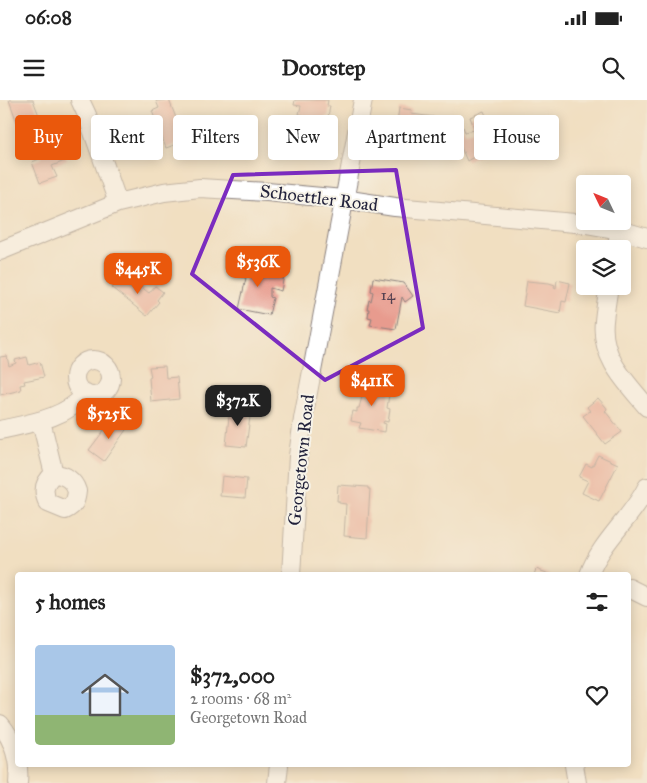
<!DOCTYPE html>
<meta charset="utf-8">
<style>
:root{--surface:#fff;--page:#f2f2f2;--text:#222;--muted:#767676;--accent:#ea580c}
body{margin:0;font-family:"IM FELL Great Primer",serif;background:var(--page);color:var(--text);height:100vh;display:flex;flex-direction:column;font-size:19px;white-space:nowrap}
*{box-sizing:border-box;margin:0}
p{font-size:16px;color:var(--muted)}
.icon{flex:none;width:28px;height:28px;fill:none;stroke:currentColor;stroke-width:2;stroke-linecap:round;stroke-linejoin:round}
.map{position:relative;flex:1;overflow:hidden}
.sheet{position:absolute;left:15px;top:472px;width:616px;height:195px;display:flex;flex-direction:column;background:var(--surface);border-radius:5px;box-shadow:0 2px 12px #0003}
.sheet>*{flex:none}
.guide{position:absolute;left:15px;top:15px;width:618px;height:45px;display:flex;gap:10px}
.needle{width:32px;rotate:313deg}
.tools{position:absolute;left:576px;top:75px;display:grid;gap:10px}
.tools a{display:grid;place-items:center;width:55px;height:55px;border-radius:5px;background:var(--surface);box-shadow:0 2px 12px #0003;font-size:25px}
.price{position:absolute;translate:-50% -42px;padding:0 11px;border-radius:10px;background:var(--accent);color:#fff;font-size:16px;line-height:32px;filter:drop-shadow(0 1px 2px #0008)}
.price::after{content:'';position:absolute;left:50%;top:30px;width:15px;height:11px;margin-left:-8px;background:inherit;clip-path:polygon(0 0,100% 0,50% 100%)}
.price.selected{background:#222;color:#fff}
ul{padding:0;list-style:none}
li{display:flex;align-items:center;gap:15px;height:125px;padding:0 20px}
li span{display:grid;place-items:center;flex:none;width:140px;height:100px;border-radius:5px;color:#555}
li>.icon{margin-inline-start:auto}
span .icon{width:60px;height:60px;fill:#fffc;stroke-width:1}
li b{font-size:21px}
h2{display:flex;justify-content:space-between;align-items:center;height:60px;padding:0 20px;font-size:21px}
.chip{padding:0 18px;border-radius:5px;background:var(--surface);box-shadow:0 2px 12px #0003;font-size:18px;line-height:45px}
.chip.selected{background:var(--accent);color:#fff}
.status{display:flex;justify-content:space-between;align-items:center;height:35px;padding:0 25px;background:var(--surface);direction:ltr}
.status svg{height:14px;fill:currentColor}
header{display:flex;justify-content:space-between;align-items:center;height:65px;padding:0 20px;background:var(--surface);font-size:22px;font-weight:800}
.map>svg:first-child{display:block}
</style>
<div class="status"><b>06:08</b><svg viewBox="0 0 49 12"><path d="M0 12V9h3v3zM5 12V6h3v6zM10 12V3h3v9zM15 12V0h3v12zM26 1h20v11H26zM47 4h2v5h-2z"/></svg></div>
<header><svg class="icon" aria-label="menu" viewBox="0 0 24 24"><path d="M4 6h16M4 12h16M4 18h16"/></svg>Doorstep<svg class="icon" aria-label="search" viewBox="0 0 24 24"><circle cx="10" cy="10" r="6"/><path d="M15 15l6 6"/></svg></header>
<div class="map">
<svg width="647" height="683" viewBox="0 0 647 683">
<rect width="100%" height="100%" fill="#f7f3e8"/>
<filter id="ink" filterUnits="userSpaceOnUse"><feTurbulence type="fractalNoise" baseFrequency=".02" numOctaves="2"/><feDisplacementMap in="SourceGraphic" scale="10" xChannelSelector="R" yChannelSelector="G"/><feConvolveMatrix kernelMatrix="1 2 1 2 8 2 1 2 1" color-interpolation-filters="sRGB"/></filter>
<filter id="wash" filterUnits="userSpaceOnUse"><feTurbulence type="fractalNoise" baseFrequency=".0096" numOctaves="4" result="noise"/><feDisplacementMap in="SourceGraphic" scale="20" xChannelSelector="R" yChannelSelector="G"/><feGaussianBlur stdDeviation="1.12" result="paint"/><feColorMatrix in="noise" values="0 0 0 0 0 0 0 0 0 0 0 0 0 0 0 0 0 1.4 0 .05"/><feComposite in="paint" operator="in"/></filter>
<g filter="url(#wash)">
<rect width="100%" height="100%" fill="#f1dfc1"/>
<g id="blocks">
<path fill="#e89b8e" d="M9,0H33L40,18L18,25Z
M169,0L180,28L189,24L194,38L166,48L152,11L159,8L156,1Z
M295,0H328L327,6H330L328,17H325L320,29L301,25L303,15L299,14L301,6L294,5Z
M399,8L412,10L411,14L434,17L430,45L395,39Z
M484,11L491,27L496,25L503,40L483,49L484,51L467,61L454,32L463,27L465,32L475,30L470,17Z
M58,36L67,60L52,66L57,77L40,83L32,62L42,58L37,43Z
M249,160L263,163L262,171L284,175L281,191L270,188V197L273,198L269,215L239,209L246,178L235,176L237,167L247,169Z
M124,174L149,193L155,186L163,192L157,200L159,202L147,216L112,188Z
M373,178L404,183L413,196L405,202L402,197L396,229L370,225L372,218L368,217L369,209H367L369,200L371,201L373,192L371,191Z
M557,180L570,183L566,202L562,201L560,213L523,206L527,181L549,183L555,185L554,187L556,188Z
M7,256L9,266L16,263L15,260L27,257L29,265L40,262L44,277L24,281L25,284L20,285L21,290L0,295V257Z
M165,266L166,278L177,277L179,299L151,302L149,278L151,277L149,267Z
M355,279L375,283L373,294L378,295L380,286L390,288L387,308L390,309L388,322L384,321L383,323L386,324L385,332L359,328L361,323L351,321L353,311L357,312V308H359L363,293L352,292Z
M598,298L606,307L607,309L605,311L622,332L605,344L583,316L590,311L587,307Z
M230,307L251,309L246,347L226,345Z
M115,318L128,327L104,361L89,350L105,329L108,331L107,329Z
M598,355L618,364L599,401L582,393L588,381L579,377L586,364L592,367Z
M222,376L247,379L245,398L220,396Z
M338,385L368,387V389H370L367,438L344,436L346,404L339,403V401H337Z
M536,469L552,475H534Z"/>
</g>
</g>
<g filter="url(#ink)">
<use href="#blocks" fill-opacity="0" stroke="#8a807e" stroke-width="1"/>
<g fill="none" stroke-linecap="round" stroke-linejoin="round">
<g stroke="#8a807e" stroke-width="20">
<path id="minor" d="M80,0L87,15L118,103
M616,149L620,130
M0,151L118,103L164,92L200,88L267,92L343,99L395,107L586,124L620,130L647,138
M609,186C607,198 605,210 604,221C600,257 626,282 647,307
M75 278a18 18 0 1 1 36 0a18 18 0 1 1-36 0Z
M41,321L54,374
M0,330C31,323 64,319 86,294
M54,374C65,374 74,381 77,391C76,401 74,406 65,410L48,403C42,391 44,382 54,374Z
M291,475L298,356L303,319L363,0
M589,475C601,441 632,418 647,387
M629,488L647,497
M0,624C14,640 20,662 18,683
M574,665L577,683
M277,683L279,665"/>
</g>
<use href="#minor" stroke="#fff" stroke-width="18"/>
</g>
</g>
<path d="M0 0H647V683H0ZM396,70L423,228L325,280L192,174L233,75Z" fill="#f1dfc1" fill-opacity=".55" fill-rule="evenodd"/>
<path fill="none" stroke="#7b2cbf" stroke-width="4" stroke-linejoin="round" d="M396,70L423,228L325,280L192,174L233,75Z"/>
<g text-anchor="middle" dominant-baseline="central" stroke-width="4" stroke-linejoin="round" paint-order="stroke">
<g font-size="15" fill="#544050">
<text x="388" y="195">14</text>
</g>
<g font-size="18" fill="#22223b" stroke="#f7f3e8">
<text transform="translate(319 98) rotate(7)">Schoettler Road</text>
<text transform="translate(301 360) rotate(-84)">Georgetown Road</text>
</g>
</g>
</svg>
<div class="tools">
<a><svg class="needle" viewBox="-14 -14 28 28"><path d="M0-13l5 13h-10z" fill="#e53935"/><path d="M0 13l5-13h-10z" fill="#767676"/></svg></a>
<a><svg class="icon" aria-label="layers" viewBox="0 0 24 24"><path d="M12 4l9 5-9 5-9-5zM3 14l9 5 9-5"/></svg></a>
</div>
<b class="price" style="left:258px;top:188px">$536K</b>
<b class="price" style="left:138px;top:195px">$445K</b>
<b class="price" style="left:372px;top:307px">$411K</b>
<b class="price selected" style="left:238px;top:327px">$372K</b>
<b class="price" style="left:109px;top:340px">$525K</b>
<div class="guide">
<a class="chip selected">Buy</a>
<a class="chip">Rent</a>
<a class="chip">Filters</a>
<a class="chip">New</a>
<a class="chip">Apartment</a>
<a class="chip">House</a>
</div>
<section class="sheet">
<h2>5 homes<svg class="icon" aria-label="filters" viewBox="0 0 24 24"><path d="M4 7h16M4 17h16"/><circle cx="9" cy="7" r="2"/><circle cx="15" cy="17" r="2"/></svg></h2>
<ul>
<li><span style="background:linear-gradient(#a9c7e8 70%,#8fb573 0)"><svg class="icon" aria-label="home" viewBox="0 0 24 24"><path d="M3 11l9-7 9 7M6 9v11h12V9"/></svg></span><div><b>$372,000</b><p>2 rooms · 68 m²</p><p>Georgetown Road</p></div><svg class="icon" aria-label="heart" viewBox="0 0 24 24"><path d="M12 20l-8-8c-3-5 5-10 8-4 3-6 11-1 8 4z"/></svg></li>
</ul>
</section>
</div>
